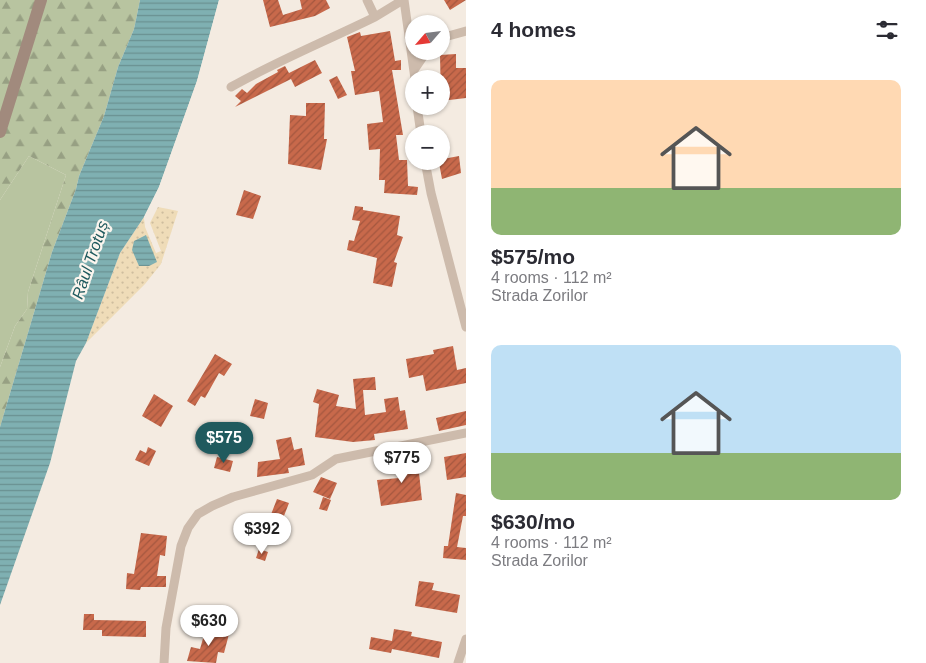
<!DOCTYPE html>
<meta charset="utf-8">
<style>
:root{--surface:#fff;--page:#f7f7f7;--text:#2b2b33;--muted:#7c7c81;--accent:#1f5a5e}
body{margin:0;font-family:Helvetica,sans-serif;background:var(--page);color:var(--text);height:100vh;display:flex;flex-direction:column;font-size:19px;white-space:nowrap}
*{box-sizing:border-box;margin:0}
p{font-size:16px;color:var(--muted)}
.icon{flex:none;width:28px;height:28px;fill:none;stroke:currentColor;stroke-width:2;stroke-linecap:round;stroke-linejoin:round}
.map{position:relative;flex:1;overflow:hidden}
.panel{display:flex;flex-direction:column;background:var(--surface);width:460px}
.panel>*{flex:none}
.needle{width:32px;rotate:242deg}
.controls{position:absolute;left:405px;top:15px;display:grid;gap:10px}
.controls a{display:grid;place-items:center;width:45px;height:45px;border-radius:50%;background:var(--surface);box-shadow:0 1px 4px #0004;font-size:25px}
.price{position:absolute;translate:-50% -42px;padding:0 11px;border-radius:18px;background:#fff;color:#222;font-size:16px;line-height:32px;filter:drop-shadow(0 1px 2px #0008)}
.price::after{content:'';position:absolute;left:50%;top:30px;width:15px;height:11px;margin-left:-8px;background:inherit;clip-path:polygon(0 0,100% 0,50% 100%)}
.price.active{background:var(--accent);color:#fff}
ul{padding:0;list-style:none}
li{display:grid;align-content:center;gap:10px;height:265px;padding:0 25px}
li span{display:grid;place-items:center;height:155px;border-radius:10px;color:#555}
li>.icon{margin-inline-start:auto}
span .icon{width:90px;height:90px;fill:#fffc;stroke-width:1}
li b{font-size:21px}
h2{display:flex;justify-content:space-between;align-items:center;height:60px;padding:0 25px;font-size:21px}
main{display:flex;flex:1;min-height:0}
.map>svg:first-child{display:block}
</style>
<main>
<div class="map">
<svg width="466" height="663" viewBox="0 0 466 663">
<defs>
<pattern id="forest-firs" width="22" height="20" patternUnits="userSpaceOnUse" patternTransform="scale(1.25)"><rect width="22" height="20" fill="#b8c4a0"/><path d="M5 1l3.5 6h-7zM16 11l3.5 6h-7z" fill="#97a083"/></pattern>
<pattern id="sand-dots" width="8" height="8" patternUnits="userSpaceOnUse" patternTransform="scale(1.25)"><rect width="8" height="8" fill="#efdcb8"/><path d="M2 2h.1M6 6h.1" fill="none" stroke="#cebd9e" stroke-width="1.8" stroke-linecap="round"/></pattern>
<pattern id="water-rules" width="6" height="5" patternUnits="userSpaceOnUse" patternTransform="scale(1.25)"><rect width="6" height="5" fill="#7fb0b2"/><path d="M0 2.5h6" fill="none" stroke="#699091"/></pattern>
<pattern id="building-hatch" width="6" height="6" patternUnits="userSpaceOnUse" patternTransform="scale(1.25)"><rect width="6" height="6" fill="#c8694b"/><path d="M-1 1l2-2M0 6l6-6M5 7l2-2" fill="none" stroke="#a4573f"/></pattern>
</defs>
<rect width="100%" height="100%" fill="#f4ebe1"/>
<path fill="#b8c4a0" d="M29,156L66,175L28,292L27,309L15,326L0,367V200Z"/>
<path fill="url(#forest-firs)" d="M0,0H140L134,29L118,67L104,116L79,176L76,189L52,252L0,427V367L15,326L27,309L28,292L66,175L29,156L0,200Z"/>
<path fill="url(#sand-dots)" d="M158,207L178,211L161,264L145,284L86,343L120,253L144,217L145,227L156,253L161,251L150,223Z"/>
<path fill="url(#water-rules)" d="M140,0H219L197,81L159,187L144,217L120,253L86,343L76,361L50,463L0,605V427L52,252L76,189L79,176L104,116L118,67L134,29Z
M146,235L157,262L149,266H139L132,250L134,241Z"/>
<path fill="#f4ebe1" d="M219,0H221L218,15L199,82L162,188L144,221V217L159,187L197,81Z"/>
<path fill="url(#building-hatch)" d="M263,0H278L283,15L302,9L300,0H326L330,8L315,16L270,27Z
M444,0H466L450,10Z
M390,31L395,61L401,60V70H392L403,135H396L399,160H407L408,186L418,187L417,195L384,193L385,180H379L380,149L369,150L367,124L383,122L379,91L355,95L351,71H355L347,37L360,32L361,36Z
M456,54V68H466V98L441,101L440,55Z
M315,60L322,73L295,87L291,79L235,107L241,101L235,96L242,89L247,93L256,84L278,72L277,70L285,66L289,73Z
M337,76L347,95L338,99L329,80Z
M306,103H325L324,139H327L321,170L288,164L290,115L306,116Z
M459,156L461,173L442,179L439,163L443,162V159Z
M244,190L261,196L253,219L236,215Z
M355,206L363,207V210L400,216L397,235L403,237L394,262L397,263L392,287L373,283L377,258L347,250L349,240L354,241L360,221L352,220Z
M453,346L457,370L466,368V383L426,391L423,375L409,378L406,359L434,354L433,350Z
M215,354L232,364L224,376L219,373L205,398L201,396L195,406L187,401Z
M375,377L376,390H363L365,415L386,412L384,399L398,397L400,411L405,410L408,429L374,434L375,440L353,442L315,437L319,404L313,402L317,389L339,395L336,406L356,409L353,379Z
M154,394L173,406L161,427L142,416Z
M255,399L268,403L264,419L250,416Z
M466,411V425L439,431L436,418Z
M291,437L294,450L302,448L305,465L288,468L289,473L257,477L258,462L280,459L276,440Z
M148,447L156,451L149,466L135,460L140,450L146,453Z
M466,453V477L447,480L444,457Z
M417,455L422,500L381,506L377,480L399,478L397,457Z
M217,457L233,461L230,472L214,468Z
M321,477L337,483L330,499L313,492Z
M456,493L466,495V516H463L457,547L466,548V560L443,558L444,546H448Z
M323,497L331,500L327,511L319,509Z
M277,499L289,503L282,521L270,517Z
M141,533L167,536L165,556L160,555L157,576H166V587H141L140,590L126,589L127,573L134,574Z
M259,549L268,552L265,561L256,558Z
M419,581L434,583L432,590L460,595L457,613L415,606Z
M84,614H94V620L146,621V637L102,636V630H83Z
M206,628L229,634L224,653L218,652L216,663L187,661L191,647L200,649Z
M394,629L412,632L411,636L442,642L439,658L392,649L391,653L369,649L371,637L392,641Z"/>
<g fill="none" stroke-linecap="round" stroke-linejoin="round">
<path stroke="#cdbbac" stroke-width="9" d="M367,0L375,17L403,0
M404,0L415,79
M441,38L466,31
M414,70L427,51
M231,87C277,61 326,41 375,17
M417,106L421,134
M425,161L431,193L466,327
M164,663L166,628L181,546L188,528L198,514L212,506L233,497L312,475L336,459L466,433
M458,663L466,639"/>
<path stroke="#a18a7d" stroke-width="12" d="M0,132L41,0"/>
</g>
<g text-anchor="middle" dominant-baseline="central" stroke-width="4.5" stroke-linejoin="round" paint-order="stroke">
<g font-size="16" font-style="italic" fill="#1f5a5e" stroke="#fbf5ee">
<text transform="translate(90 260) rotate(-71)">Râul Trotuș</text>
</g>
</g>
</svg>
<div class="controls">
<a><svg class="needle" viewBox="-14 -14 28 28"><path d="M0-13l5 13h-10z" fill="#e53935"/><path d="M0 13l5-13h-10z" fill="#7c7c81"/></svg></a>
<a>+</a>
<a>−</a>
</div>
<b class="price active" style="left:224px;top:464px">$575</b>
<b class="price" style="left:402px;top:484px">$775</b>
<b class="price" style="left:262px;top:555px">$392</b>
<b class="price" style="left:209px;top:647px">$630</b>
</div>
<section class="panel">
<h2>4 homes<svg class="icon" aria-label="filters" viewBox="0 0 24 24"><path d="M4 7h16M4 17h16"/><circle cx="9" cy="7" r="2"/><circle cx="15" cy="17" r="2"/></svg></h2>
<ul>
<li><span style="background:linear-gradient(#ffd9b3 70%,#8fb573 0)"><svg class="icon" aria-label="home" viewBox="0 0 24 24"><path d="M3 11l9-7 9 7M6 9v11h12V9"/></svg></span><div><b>$575/mo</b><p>4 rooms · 112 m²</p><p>Strada Zorilor</p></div></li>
<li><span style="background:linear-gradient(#bfe0f5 70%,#8fb573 0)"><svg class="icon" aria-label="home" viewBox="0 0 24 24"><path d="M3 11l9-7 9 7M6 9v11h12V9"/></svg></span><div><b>$630/mo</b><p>4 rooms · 112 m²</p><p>Strada Zorilor</p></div></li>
</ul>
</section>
</main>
